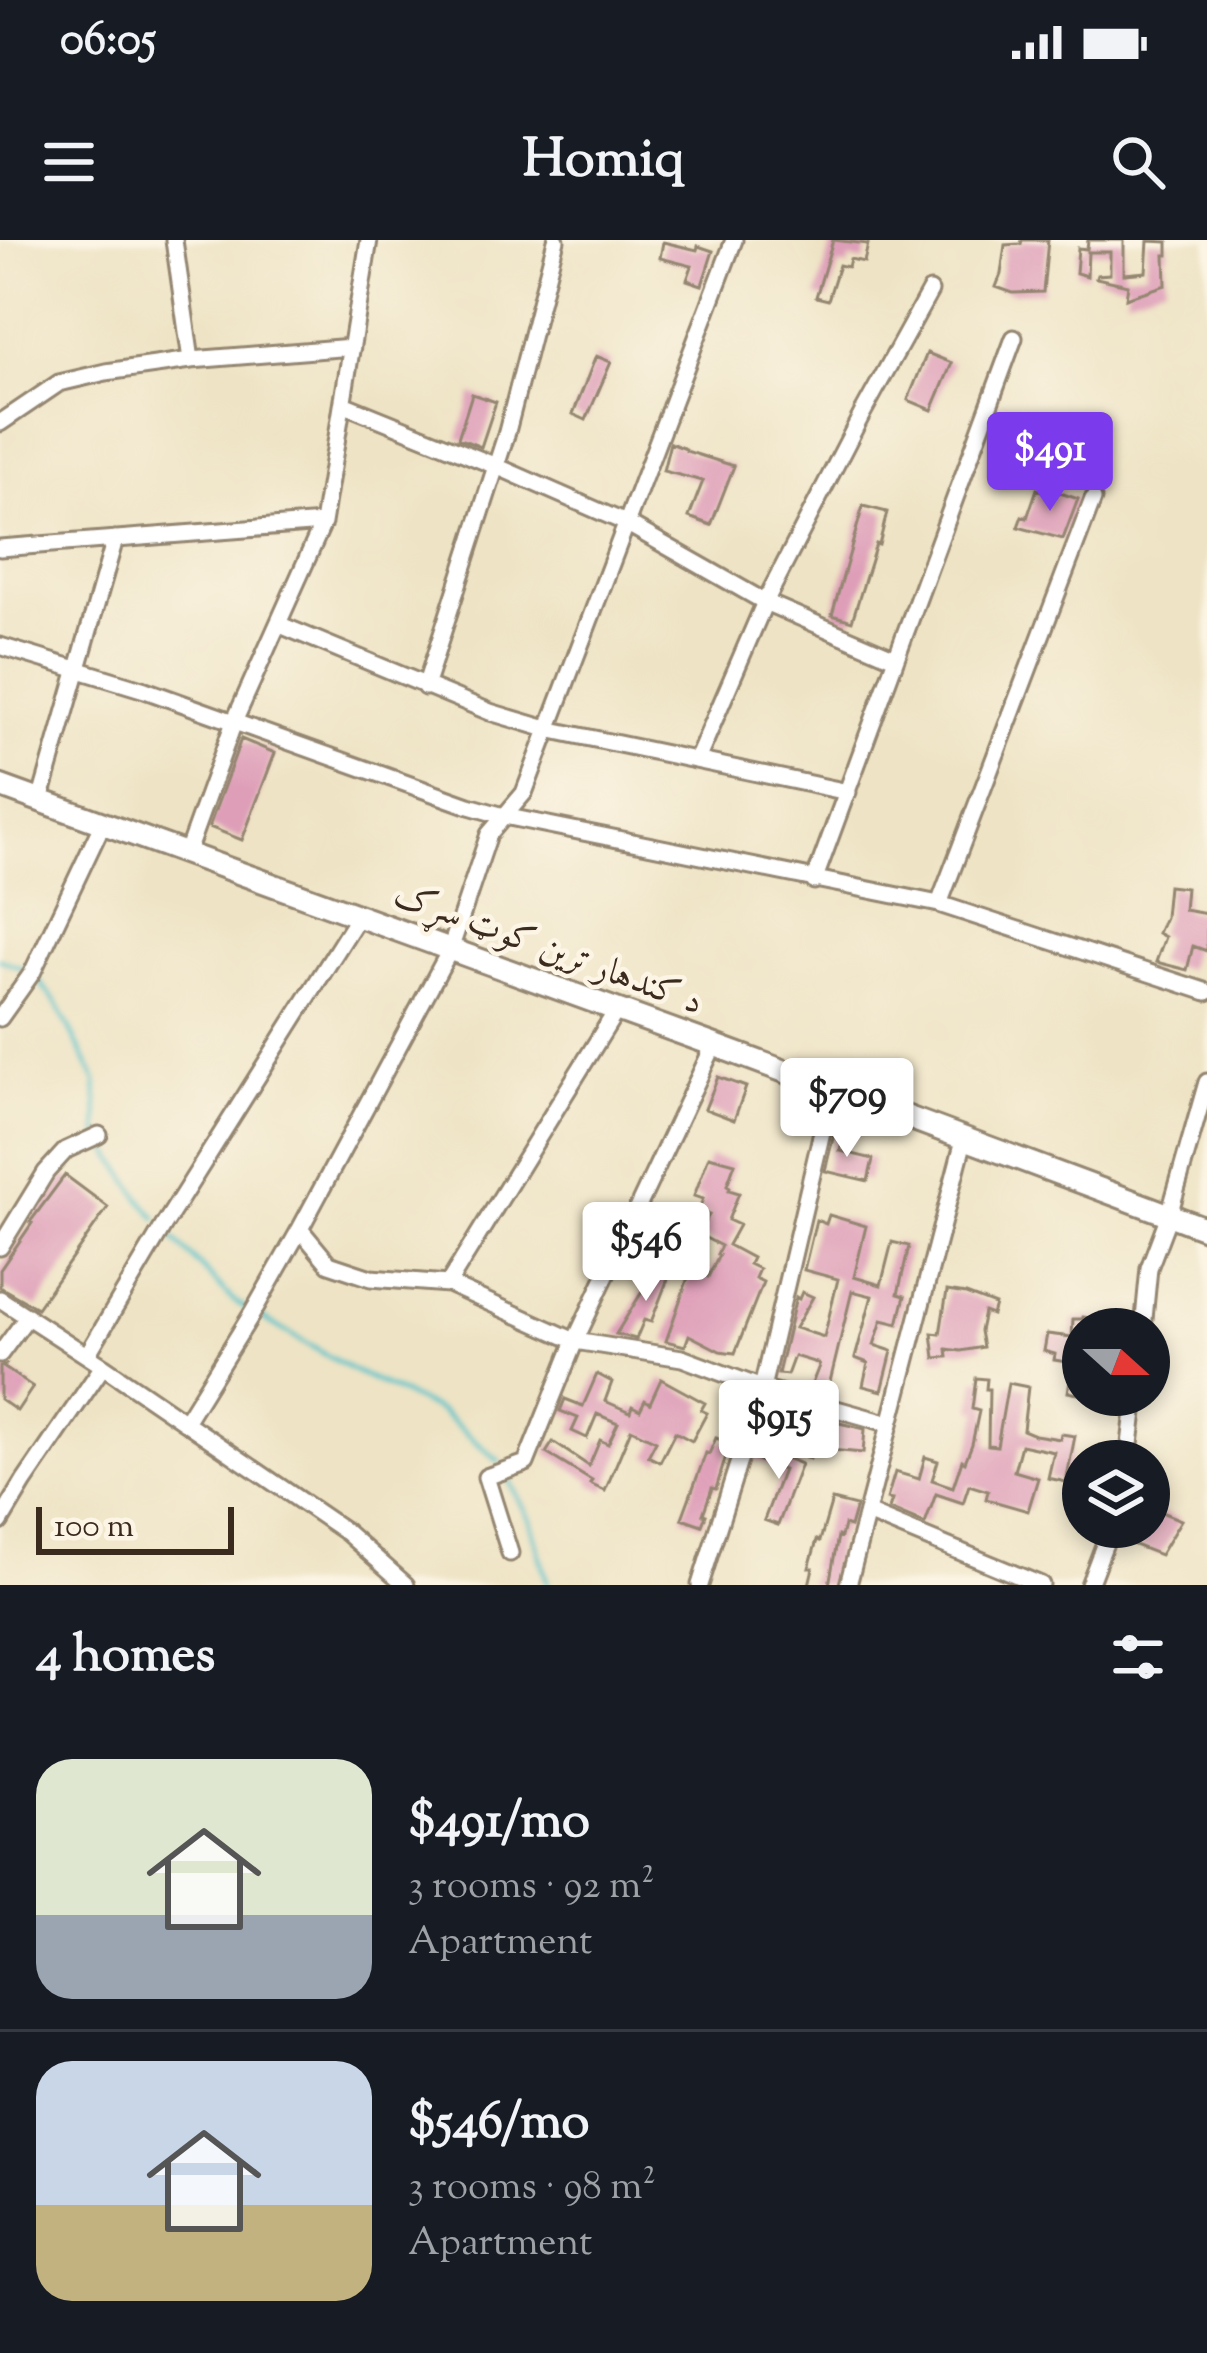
<!DOCTYPE html>
<meta charset="utf-8">
<style>
:root{--surface:#171b24;--page:#242831;--text:#f1f3f6;--muted:#9ea1a6;--line:#363941;--accent:#7c3aed}
body{margin:0;font-family:"Sorts Mill Goudy",Amiri,serif;background:var(--page);color:var(--text);height:100vh;display:flex;flex-direction:column;font-size:45px;white-space:nowrap}
*{box-sizing:border-box;margin:0}
p{font-size:39px;color:var(--muted)}
.icon{flex:none;width:66px;height:66px;fill:none;stroke:currentColor;stroke-width:2;stroke-linecap:round;stroke-linejoin:round}
.map{position:relative;height:1345px;overflow:hidden}
.details{display:flex;flex-direction:column;background:var(--surface);flex:1}
.details>*{flex:none}
.needle{width:78px;rotate:111deg}
.tools{position:absolute;left:1062px;top:1068px;display:grid;gap:24px}
.tools a{display:grid;place-items:center;width:108px;height:108px;border-radius:50%;background:var(--surface);box-shadow:0 6px 18px #0003;font-size:60px}
.scale{position:absolute;left:36px;bottom:30px;width:198px;box-sizing:border-box;padding-left:12px;border:6px solid #3b2a1e;border-top:0;font-size:33px;line-height:42px;white-space:nowrap;color:#3b2a1e;-webkit-text-stroke:9px #fcf5e5;paint-order:stroke}
.price{position:absolute;translate:-50% -102px;padding:0 27px;border-radius:12px;background:#fff;color:#222;font-size:39px;line-height:78px;filter:drop-shadow(0 3px 6px #0008)}
.price::after{content:'';position:absolute;left:50%;top:72px;width:36px;height:27px;margin-left:-18px;background:inherit;clip-path:polygon(0 0,100% 0,50% 100%)}
.price.current{background:var(--accent);color:#fff}
ul{padding:0;list-style:none}
li{display:flex;align-items:center;gap:36px;height:300px;padding:0 36px}
li+li{border-top:3px solid var(--line)}
li span{display:grid;place-items:center;flex:none;width:336px;height:240px;border-radius:36px;color:#555}
li>.icon{margin-inline-start:auto}
span .icon{width:144px;height:144px;fill:#fffc;stroke-width:1}
li b{font-size:51px}
h2{display:flex;justify-content:space-between;align-items:center;height:144px;padding:0 36px;font-size:51px}
.status{display:flex;justify-content:space-between;align-items:center;height:84px;padding:0 60px;background:var(--surface);direction:ltr}
.status svg{height:33px;fill:currentColor}
header{display:flex;justify-content:space-between;align-items:center;height:156px;padding:0 36px;background:var(--surface);font-size:54px;font-weight:800}
.map>svg:first-child{display:block}
</style>
<div class="status"><b>06:05</b><svg viewBox="0 0 49 12"><path d="M0 12V9h3v3zM5 12V6h3v6zM10 12V3h3v9zM15 12V0h3v12zM26 1h20v11H26zM47 4h2v5h-2z"/></svg></div>
<header><svg class="icon" aria-label="menu" viewBox="0 0 24 24"><path d="M4 6h16M4 12h16M4 18h16"/></svg>Homiq<svg class="icon" aria-label="search" viewBox="0 0 24 24"><circle cx="10" cy="10" r="6"/><path d="M15 15l6 6"/></svg></header>
<div class="map">
<svg width="1207" height="1345" viewBox="0 0 1207 1345">
<rect width="100%" height="100%" fill="#fcf5e5"/>
<filter id="ink" filterUnits="userSpaceOnUse"><feTurbulence type="fractalNoise" baseFrequency=".00833" numOctaves="2"/><feDisplacementMap in="SourceGraphic" scale="24" xChannelSelector="R" yChannelSelector="G"/><feConvolveMatrix kernelMatrix="1 2 1 2 8 2 1 2 1" color-interpolation-filters="sRGB"/></filter>
<filter id="wash" filterUnits="userSpaceOnUse"><feTurbulence type="fractalNoise" baseFrequency=".004" numOctaves="4" result="noise"/><feDisplacementMap in="SourceGraphic" scale="48" xChannelSelector="R" yChannelSelector="G"/><feGaussianBlur stdDeviation="2.7" result="paint"/><feColorMatrix in="noise" values="0 0 0 0 0 0 0 0 0 0 0 0 0 0 0 0 0 1.4 0 .05"/><feComposite in="paint" operator="in"/></filter>
<g filter="url(#wash)">
<rect width="100%" height="100%" fill="#eee3c4"/>
<g fill="none" stroke-linecap="round" stroke-linejoin="round">
<path stroke="#56c3ca" stroke-width="4.5" d="M0,719L26,730
M35,736L57,764L96,841L99,895L140,958L156,978
M170,995L234,1061L249,1070
M259,1076L352,1130L441,1172L499,1221
M509,1240L530,1280L548,1345"/>
</g>
<g id="blocks">
<path fill="#de9eb8" d="M833,0L868,4L864,22L850,19L848,27L839,25L828,60L816,57Z
M1022,0H1048L1043,52L1013,53L996,47L1001,34L1005,5L1021,4Z
M1088,0H1124V34L1146,32L1148,1L1168,2V15H1165L1166,45L1126,58L1128,45L1096,38L1097,35L1110,34V12H1088L1087,36L1076,33L1078,8L1087,9Z
M663,2L697,10L698,6L713,11L702,45L687,40L692,26L660,18Z
M927,113L952,123L932,170L908,160Z
M596,116L611,122L586,180L573,174Z
M472,154L496,162L481,207L458,198Z
M670,203L686,209V211L734,226L711,285L689,277L703,241L663,231Z
M1037,249L1056,256L1057,252L1078,259L1063,299L1018,287L1022,276L1027,278Z
M863,266L887,272L879,305L876,304L852,381L832,375Z
M241,499L275,513L242,600L209,587Z
M1168,646L1186,648L1184,670L1207,674V711L1193,706L1187,730L1156,722L1165,697L1158,693L1165,677Z
M718,837L746,847L734,880L705,869Z
M836,886L846,889L840,911L873,919L868,941L825,931Z
M709,916L735,923L727,945L730,947L729,950L739,953L728,980L739,985L728,1005L752,1018L749,1024L759,1029L755,1038L763,1042L735,1113L720,1111L689,1095L685,1106L666,1101L691,1029L708,1037L719,1015L717,1014L721,1006L698,994L709,975L698,971L703,959L694,956Z
M65,935L108,967L37,1068L0,1047V1030L32,983L30,982Z
M829,975L866,986L854,1037L881,1045L892,1002L909,1006L898,1054L905,1056L898,1084L882,1080L874,1105L892,1111L882,1151L863,1146L868,1123L855,1118L872,1056L852,1051L827,1154L810,1149L819,1126L817,1123L794,1116L787,1135L778,1134L796,1057L799,1059L802,1052L813,1057L795,1088L824,1097L838,1039L804,1030L816,980L826,984Z
M659,1024L671,1031L651,1082L644,1080L636,1099L616,1094Z
M947,1051L966,1054L995,1065L992,1075L984,1072L980,1091L983,1107L961,1111L947,1109L948,1117L935,1118L932,1093L940,1094Z
M1083,1077L1105,1080V1089H1083V1155L1068,1152L1073,1123L1054,1120L1055,1114L1044,1111L1047,1094L1072,1097L1073,1079H1083Z
M5,1125L3,1127L33,1147L17,1171L0,1159V1126Z
M597,1134L612,1142L605,1161L630,1172L632,1166L640,1170L645,1160L650,1163L661,1139L705,1163L701,1170L707,1173L692,1201L675,1192L660,1222L648,1216L656,1201L631,1189L605,1251L590,1244L592,1241L546,1213L553,1202L589,1226L600,1200L608,1204L618,1183L597,1174L587,1198L572,1191L578,1178L560,1171L565,1159L583,1166Z
M976,1138L987,1139L986,1149H989L988,1205L997,1206L1008,1143L1028,1147L1023,1190L1035,1195L1060,1199L1061,1194L1075,1196L1066,1242L1048,1238L1054,1212L1021,1205L1014,1231L1038,1238L1028,1271L986,1259L988,1251L969,1245L963,1263L936,1254L925,1284L889,1269L892,1260L887,1259L895,1232L919,1239L925,1217L938,1221L932,1240L953,1247L962,1220L965,1222L972,1204L979,1171L972,1169Z
M809,1176L865,1189L863,1213L831,1210L835,1197L819,1192L810,1219L806,1218Z
M716,1198L730,1203L716,1249L712,1248L703,1274L706,1275L702,1285L682,1278L706,1213L709,1214Z
M756,1206L801,1224L778,1285L764,1280L783,1230L752,1218Z
M832,1260L856,1266L850,1287L844,1285L841,1297L838,1296L829,1345H809L813,1328H809L817,1300L820,1301Z
M1149,1267L1181,1280L1160,1315L1119,1299L1123,1287H1149Z"/>
</g>
</g>
<g filter="url(#ink)">
<use href="#blocks" fill-opacity="0" stroke="#948671" stroke-width="3"/>
<g fill="none" stroke-linecap="round" stroke-linejoin="round">
<g stroke="#948671" stroke-width="21">
<path id="minor" d="M174,0L191,120
M343,164L496,226L626,283L765,362L895,418
M0,183L59,143L106,132L191,120L352,107
M0,308L323,283
M278,384L490,472L547,489L848,552
M0,406L145,450L469,566L504,576L939,664L1207,752
M425,447L507,192L556,0
M697,520L765,362L862,174L930,51
M40,561L115,299
M186,615L234,482L323,283L369,0
M814,641L1014,98
M939,664L1093,259
M0,778L32,733L102,585
M300,989L329,1024L371,1038L448,1044L575,1101L682,1118L762,1148L890,1184
M0,1007L46,932L66,910L99,895
M448,1044L616,771
M0,1059L103,1126L346,1292L406,1345
M1143,1089L1149,1028L1169,975L1207,842
M0,1114L28,1076
M87,1115L164,985L358,677
M185,1182L253,1072L300,989L450,710L489,594L524,553L734,0
M1128,1221L1136,1155
M867,1273L1041,1345
M0,1282L24,1242L103,1126
M510,1313L486,1237L526,1223L575,1101L714,805
M700,1345L762,1148L832,849
M848,1345L964,900
M1089,1345L1111,1287"/>
</g>
<g stroke="#948671" stroke-width="27">
<path id="major" d="M0,546L714,805L1207,989"/>
</g>
<use href="#minor" stroke="#fff" stroke-width="15"/>
<use href="#major" stroke="#fff" stroke-width="21"/>
</g>
</g>
<g text-anchor="middle" dominant-baseline="central" stroke-width="9" stroke-linejoin="round" paint-order="stroke">
<g font-size="36" fill="#3b2a1e" stroke="#fcf5e5">
<text transform="translate(548 710) rotate(20)">د کندهار ترين کوټ سړک</text>
</g>
</g>
</svg>
<div class="tools">
<a><svg class="needle" viewBox="-14 -14 28 28"><path d="M0-13l5 13h-10z" fill="#e53935"/><path d="M0 13l5-13h-10z" fill="#9ea1a6"/></svg></a>
<a><svg class="icon" aria-label="layers" viewBox="0 0 24 24"><path d="M12 4l9 5-9 5-9-5zM3 14l9 5 9-5"/></svg></a>
</div>
<div class="scale">100 m</div>
<b class="price current" style="left:1050px;top:274px">$491</b>
<b class="price" style="left:847px;top:920px">$709</b>
<b class="price" style="left:646px;top:1064px">$546</b>
<b class="price" style="left:779px;top:1242px">$915</b>
</div>
<section class="details">
<h2>4 homes<svg class="icon" aria-label="filters" viewBox="0 0 24 24"><path d="M4 7h16M4 17h16"/><circle cx="9" cy="7" r="2"/><circle cx="15" cy="17" r="2"/></svg></h2>
<ul>
<li><span style="background:linear-gradient(#dfe7d0 65%,#9aa5b1 0)"><svg class="icon" aria-label="home" viewBox="0 0 24 24"><path d="M3 11l9-7 9 7M6 9v11h12V9"/></svg></span><div><b>$491/mo</b><p>3 rooms · 92 m²</p><p>Apartment</p></div></li>
<li><span style="background:linear-gradient(#c9d6e8 60%,#c2b280 0)"><svg class="icon" aria-label="home" viewBox="0 0 24 24"><path d="M3 11l9-7 9 7M6 9v11h12V9"/></svg></span><div><b>$546/mo</b><p>3 rooms · 98 m²</p><p>Apartment</p></div></li>
</ul>
</section>
